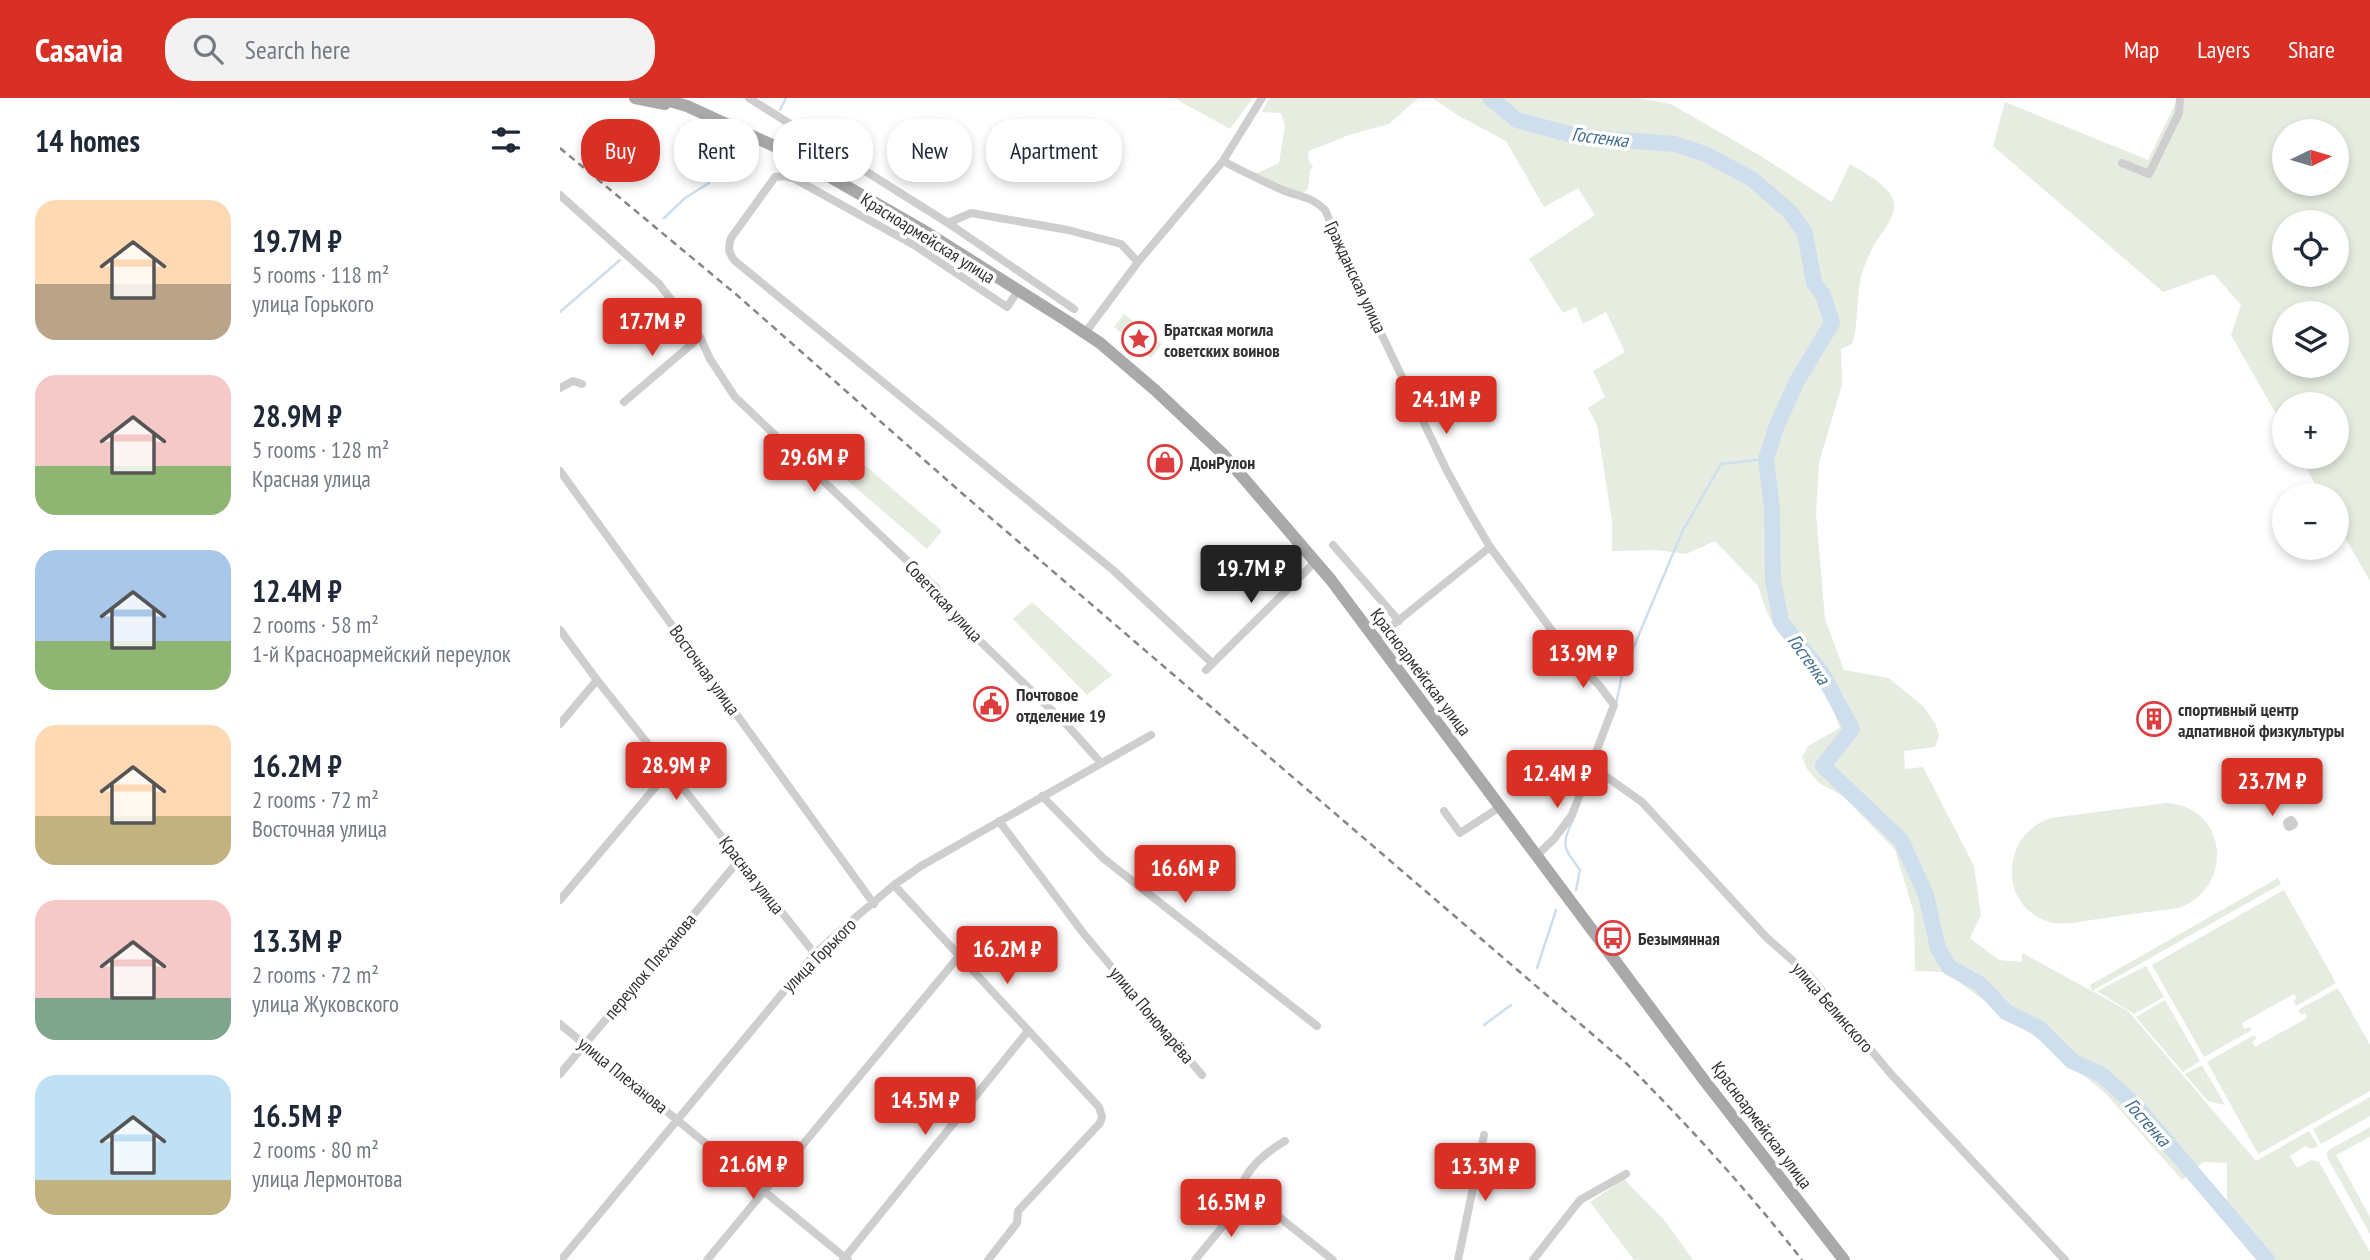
<!DOCTYPE html>
<meta charset="utf-8">
<style>
:root{--surface:#fff;--page:#f2f2f3;--text:#1f2937;--muted:#747a83;--accent:#d93025}
body{margin:0;font-family:"PT Sans Narrow",sans-serif;background:var(--page);color:var(--text);height:100vh;display:flex;flex-direction:column;font-size:26px;white-space:nowrap}
*{box-sizing:border-box;margin:0}
p{font-size:23px;color:var(--muted)}
.icon{flex:none;width:38px;height:38px;fill:none;stroke:currentColor;stroke-width:2;stroke-linecap:round;stroke-linejoin:round}
.map{position:relative;flex:1;overflow:hidden}
.details{display:flex;flex-direction:column;background:var(--surface);width:560px}
.details>*{flex:none}
.top-card{position:absolute;left:21px;top:21px;width:665px;height:63px;display:flex;gap:14px}
.needle{width:46px;rotate:85deg}
.controls{position:absolute;left:1712px;top:21px;display:grid;gap:14px}
.controls a{display:grid;place-items:center;width:77px;height:77px;border-radius:50%;background:var(--surface);box-shadow:0 4px 10px #0003;font-size:35px}
.price{position:absolute;translate:-50% -60px;padding:0 16px;border-radius:7px;background:var(--accent);color:#fff;font-size:23px;line-height:46px;filter:drop-shadow(0 2px 4px #0008)}
.price::after{content:'';position:absolute;left:50%;top:42px;width:21px;height:16px;margin-left:-10px;background:inherit;clip-path:polygon(0 0,100% 0,50% 100%)}
.price.current{background:#222;color:#fff}
ul{padding:0;list-style:none}
li{display:flex;align-items:center;gap:21px;height:175px;padding:0 35px}
li span{display:grid;place-items:center;flex:none;width:196px;height:140px;border-radius:21px;color:#555}
li>.icon{margin-inline-start:auto}
span .icon{width:84px;height:84px;fill:#fffc;stroke-width:1}
li b{font-size:30px}
h2{display:flex;justify-content:space-between;align-items:center;height:84px;padding:0 35px;font-size:30px}
.tag{padding:0 24px;border-radius:28px;background:var(--surface);box-shadow:0 4px 10px #0003;font-size:24px;line-height:63px}
.tag.current{background:var(--accent);color:#fff}
header{display:flex;align-items:center;gap:42px;box-sizing:border-box;height:98px;padding:0 35px;background:var(--accent);color:#fff}
header strong{font-size:33px}
nav{display:flex;gap:38px;margin-inline-start:auto;font-size:24px}
.search{width:490px;height:63px;background:var(--page);display:flex;align-items:center;gap:18px;box-sizing:border-box;padding:0 24px;border-radius:28px;color:var(--muted);font-size:26px}
main{display:flex;flex:1;min-height:0}
.map>svg:first-child{display:block}
</style>
<header>
<strong>Casavia</strong>
<div class="search"><svg class="icon" aria-label="search" viewBox="0 0 24 24"><circle cx="10" cy="10" r="6"/><path d="M15 15l6 6"/></svg>Search here</div>
<nav><a>Map</a><a>Layers</a><a>Share</a></nav>
</header>
<main>
<section class="details">
<h2>14 homes<svg class="icon" aria-label="filters" viewBox="0 0 24 24"><path d="M4 7h16M4 17h16"/><circle cx="9" cy="7" r="2"/><circle cx="15" cy="17" r="2"/></svg></h2>
<ul>
<li><span style="background:linear-gradient(#ffd9b3 60%,#b9a48a 0)"><svg class="icon" aria-label="home" viewBox="0 0 24 24"><path d="M3 11l9-7 9 7M6 9v11h12V9"/></svg></span><div><b>19.7M ₽</b><p>5 rooms · 118 m²</p><p>улица Горького</p></div></li>
<li><span style="background:linear-gradient(#f6c9c9 65%,#8fb573 0)"><svg class="icon" aria-label="home" viewBox="0 0 24 24"><path d="M3 11l9-7 9 7M6 9v11h12V9"/></svg></span><div><b>28.9M ₽</b><p>5 rooms · 128 m²</p><p>Красная улица</p></div></li>
<li><span style="background:linear-gradient(#a9c7e8 65%,#8fb573 0)"><svg class="icon" aria-label="home" viewBox="0 0 24 24"><path d="M3 11l9-7 9 7M6 9v11h12V9"/></svg></span><div><b>12.4M ₽</b><p>2 rooms · 58 m²</p><p>1-й Красноармейский переулок</p></div></li>
<li><span style="background:linear-gradient(#ffd9b3 65%,#c2b280 0)"><svg class="icon" aria-label="home" viewBox="0 0 24 24"><path d="M3 11l9-7 9 7M6 9v11h12V9"/></svg></span><div><b>16.2M ₽</b><p>2 rooms · 72 m²</p><p>Восточная улица</p></div></li>
<li><span style="background:linear-gradient(#f6c9c9 70%,#7fa58c 0)"><svg class="icon" aria-label="home" viewBox="0 0 24 24"><path d="M3 11l9-7 9 7M6 9v11h12V9"/></svg></span><div><b>13.3M ₽</b><p>2 rooms · 72 m²</p><p>улица Жуковского</p></div></li>
<li><span style="background:linear-gradient(#bfe0f5 75%,#c2b280 0)"><svg class="icon" aria-label="home" viewBox="0 0 24 24"><path d="M3 11l9-7 9 7M6 9v11h12V9"/></svg></span><div><b>16.5M ₽</b><p>2 rooms · 80 m²</p><p>улица Лермонтова</p></div></li>
</ul>
</section>
<div class="map">
<svg width="1810" height="1162" viewBox="0 0 1810 1162">
<rect width="100%" height="100%" fill="#fff"/>
<path fill="#e6ede0" fill-rule="evenodd" d="M614,0H693L670,31Z
M709,0H858L829,26L789,37L749,53L748,61L753,69L750,72L748,91L743,95L735,94L693,77L719,65L725,27L721,15L702,14Z
M872,0H1077L1111,6L1199,57L1272,104L1290,66C1303,74 1315,80 1326,91C1346,111 1324,129 1314,147C1310,155 1306,164 1303,172C1295,196 1300,222 1292,246L1281,251L1282,287L1259,365L1256,416L1265,521L1284,572L1329,580L1364,609L1376,627L1379,638L1375,649L1344,653L1345,671L1363,669L1414,768L1421,817L1410,840L1439,862L1462,864V855L1532,893L1530,887L1718,780L1721,786L1532,893L1568,913L1696,1063L1749,1033L1758,1048L1752,1051L1745,1048L1730,1058L1737,1070L1751,1062L1759,1064L1810,1154V1162H1711L1667,1109V1065L1643,1064L1622,1082L1546,996L1496,954L1385,874L1355,873L1354,815L1335,752L1283,698L1259,685L1247,671L1242,659L1248,648L1280,630L1262,583L1254,571L1237,557L1217,533L1206,512L1198,488L1155,443L1126,456L1097,452L1052,453V423L1037,327L1028,310L1045,299L1033,273L1065,254L1046,214L1023,226L1016,209L1003,215L969,161L1035,117L1018,90L984,109L946,43L899,18Z
M1618,0H1810V483L1776,424V397H1761L1740,359H1776V306H1724V330L1671,237L1681,207L1654,176L1603,194L1433,48L1445,4L1588,62ZM1724,33H1776V86H1724ZM1724,124H1776V177H1724ZM1724,215H1776V268H1724Z
M564,216L602,246L591,260L554,229Z
M275,342L382,433L367,451L281,377L263,358Z
M472,504L552,577L527,597L453,521Z
M1606,705C1668,708 1675,789 1619,810C1592,813 1565,817 1539,821C1523,823 1505,828 1490,824C1438,810 1440,736 1491,720Z
M1724,792L1776,885L1736,908L1733,903L1737,900L1734,896L1682,925L1684,931L1689,929L1692,932L1644,959L1592,867Z
M1586,868L1604,899L1574,916L1537,893Z
M1778,890L1810,947V993L1698,1056L1647,964L1694,937L1697,941L1692,944L1695,949L1747,920L1745,915L1741,917L1738,912Z
M1605,902L1640,963L1623,974L1576,919Z
M1642,967L1665,1007L1648,1003L1625,976Z
M1810,999V1018L1761,1046L1753,1031Z
M1810,1029V1039L1776,1057L1810,1119V1136L1767,1059V1053Z
M1064,1081L1105,1123L1133,1162H1074L1030,1104Z"/>
<g fill="none" stroke-linecap="round" stroke-linejoin="round">
<path stroke="#cedeec" stroke-width="2.5" d="M220,12L226,0
M156,77L168,67
M104,120L125,100L149,85
M0,214L60,162
M1056,606L1062,577L1122,434L1161,366L1206,361
M1013,722C1000,748 1004,750 1020,772L1016,792
M977,870L996,812
M924,927L951,907"/>
<path stroke="#cedeec" stroke-width="16" d="M930,0L957,22L1020,39L1115,46L1145,56L1192,81L1230,114L1245,135L1254,185L1263,197L1272,225L1237,283L1217,327L1206,361L1212,410L1213,482L1221,524L1262,575L1292,631L1263,668L1341,742L1366,797L1378,850L1389,869L1420,886L1446,914L1479,930L1512,963L1542,977L1577,1009L1707,1162"/>
<path stroke="#cecece" stroke-width="8" d="M189,0L388,125L411,115L508,132L561,146L578,164
M663,63C684,74 704,84 725,93C742,100 751,98 765,112L808,208L886,371L910,415L930,449L1013,561L1039,587L1054,607L1012,717L994,741L977,757
M1562,65L1589,76L1619,15L1620,0
M0,97L99,186L140,239L150,261L175,299L377,491L393,517L508,628L541,665
M388,125L514,211
M458,193L447,209L354,147L235,81L224,78L215,79L171,140C168,149 168,155 175,163L553,472L652,565
M525,235L578,164L663,63L702,0
M0,290L13,283L22,286
M64,304L140,239
M0,373L314,806
M773,447L839,523
M0,532L37,582L255,856
M814,542L930,449
M646,572L756,463
M0,626L37,582
M1029,676L1044,677L1082,704L1207,840L1249,877L1330,975L1505,1162
M482,698L543,760L757,928
M884,713L900,735L940,709
M439,723L524,836L642,977
M334,787L539,1009L542,1019L540,1025L458,1113L457,1125L428,1162
M0,802L109,673
M0,926L288,1162
M0,976L180,761
M685,1101L703,1106L773,1162
M685,1101L678,1096C686,1071 703,1056 725,1043
M1,1162L255,856L283,830L334,787L361,768L591,637
M147,1162L400,857
M283,1162L468,933
M635,1162L685,1101
M898,1162L924,1037
M973,1162L1020,1102L1066,1076"/>
<path stroke="#cecece" stroke-width="10" d="M1731,723L1733,726L1729,728L1728,725Z"/>
<path stroke="#a9a9a9" stroke-width="12" d="M75,0L105,6
M99,0L127,8L223,52L366,134L507,223L540,245L595,292L662,355L771,482L1144,982L1284,1162"/>
<path stroke="#868686" stroke-width="2.5" stroke-dasharray="7 5" stroke-linecap="butt" d="M0,50L178,198L404,397L1067,966C1130,1029 1188,1093 1242,1162"/>
</g>
<defs>
<g id="sight-ring" transform="scale(1.75)"><circle r="9.5" fill="#fff" stroke="#de3d3f" stroke-width="1.5"/><path d="M0-6L1.8-2.2L6-1.7L2.9 1.2L3.7 5.4L0 3.3L-3.7 5.4L-2.9 1.2L-6-1.7L-1.8-2.2Z" fill="#de3d3f"/></g>
<g id="shop-ring" transform="scale(1.75)"><circle r="9.5" fill="#fff" stroke="#de3d3f" stroke-width="1.5"/><path d="M-5-2.5h2.3a2.7 3.5 0 0 1 5.4 0H5L5.5 6h-11ZM-1.5-2.5h3a1.5 2.3 0 0 0-3 0Z" fill="#de3d3f"/></g>
<g id="civic-ring" transform="scale(1.75)"><circle r="9.5" fill="#fff" stroke="#de3d3f" stroke-width="1.5"/><path d="M-.6-6.5H3V-4.5H.6V-3L4-1V1h2V6H-6V1h2V-1L-.6-3ZM-1.2 2.5V6h2.4V2.5Z" fill="#de3d3f"/></g>
<g id="building-ring" transform="scale(1.75)"><circle r="9.5" fill="#fff" stroke="#de3d3f" stroke-width="1.5"/><path d="M-4-6H4V6H1V3H-1V6H-4ZM-2.5-4.3h1.7v1.8h-1.7ZM.8-4.3h1.7v1.8H.8ZM-2.5-1h1.7V.8h-1.7ZM.8-1h1.7V.8H.8Z" fill="#de3d3f"/></g>
<g id="bus-ring" transform="scale(1.75)"><circle r="9.5" fill="#fff" stroke="#de3d3f" stroke-width="1.5"/><path d="M-5-6H5V4H4V6H2V4H-2V6H-4V4H-5ZM-3.5-4V0h7V-4ZM-3.5 1.2v1.5H-2V1.2ZM2 1.2v1.5H3.5V1.2Z" fill="#de3d3f"/></g>
</defs>
<g fill-rule="evenodd">
<use href="#sight-ring" x="579" y="241"/>
<use href="#shop-ring" x="605" y="364"/>
<use href="#civic-ring" x="431" y="606"/>
<use href="#building-ring" x="1594" y="621"/>
<use href="#bus-ring" x="1053" y="840"/>
</g>
<g text-anchor="middle" dominant-baseline="central" stroke-width="7" stroke-linejoin="round" paint-order="stroke">
<g font-size="18" fill="#313131" stroke="#fff">
<text transform="translate(368 140) rotate(32)">Красноармейская улица</text>
<text transform="translate(796 179) rotate(65)">Гражданская улица</text>
<text transform="translate(384 503) rotate(47)">Советская улица</text>
<text transform="translate(145 572) rotate(54)">Восточная улица</text>
<text transform="translate(861 574) rotate(53)">Красноармейская улица</text>
<text transform="translate(192 777) rotate(52)">Красная улица</text>
<text transform="translate(259 857) rotate(-45)">улица Горького</text>
<text transform="translate(90 868) rotate(-50)">переулок Плеханова</text>
<text transform="translate(1273 909) rotate(49)">улица Белинского</text>
<text transform="translate(592 917) rotate(50)">улица Пономарёва</text>
<text transform="translate(63 977) rotate(39)">улица Плеханова</text>
<text transform="translate(1202 1027) rotate(53)">Красноармейская улица</text>
</g>
<g font-size="18" font-weight="bold" fill="#313131" stroke="#fff" text-anchor="start">
<text x="604" y="231">Братская могила<tspan x="604" dy="21">советских воинов</tspan></text>
<text x="630" y="364">ДонРулон</text>
<text x="456" y="596">Почтовое<tspan x="456" dy="21">отделение 19</tspan></text>
<text x="1618" y="611">спортивный центр<tspan x="1618" dy="21">адпативной физкультуры</tspan></text>
<text x="1078" y="840">Безымянная</text>
</g>
<g font-size="19" font-style="italic" fill="#426d90" stroke="#fff">
<text transform="translate(1040 39) rotate(7)">Гостенка</text>
<text transform="translate(1249 561) rotate(54)">Гостенка</text>
<text transform="translate(1588 1024) rotate(48)">Гостенка</text>
</g>
</g>
</svg>
<div class="controls">
<a><svg class="needle" viewBox="-14 -14 28 28"><path d="M0-13l5 13h-10z" fill="#e53935"/><path d="M0 13l5-13h-10z" fill="#747a83"/></svg></a>
<a><svg class="icon" aria-label="locate" viewBox="0 0 24 24"><circle cx="12" cy="12" r="6"/><path d="M12 2v4M12 18v4M2 12h4M18 12h4"/></svg></a>
<a><svg class="icon" aria-label="layers" viewBox="0 0 24 24"><path d="M12 4l9 5-9 5-9-5zM3 14l9 5 9-5"/></svg></a>
<a>+</a>
<a>−</a>
</div>
<b class="price" style="left:92px;top:260px">17.7M ₽</b>
<b class="price" style="left:886px;top:338px">24.1M ₽</b>
<b class="price" style="left:254px;top:396px">29.6M ₽</b>
<b class="price current" style="left:691px;top:507px">19.7M ₽</b>
<b class="price" style="left:1023px;top:592px">13.9M ₽</b>
<b class="price" style="left:116px;top:704px">28.9M ₽</b>
<b class="price" style="left:997px;top:712px">12.4M ₽</b>
<b class="price" style="left:1712px;top:720px">23.7M ₽</b>
<b class="price" style="left:625px;top:807px">16.6M ₽</b>
<b class="price" style="left:447px;top:888px">16.2M ₽</b>
<b class="price" style="left:365px;top:1039px">14.5M ₽</b>
<b class="price" style="left:193px;top:1103px">21.6M ₽</b>
<b class="price" style="left:925px;top:1105px">13.3M ₽</b>
<b class="price" style="left:671px;top:1141px">16.5M ₽</b>
<div class="top-card">
<a class="tag current">Buy</a>
<a class="tag">Rent</a>
<a class="tag">Filters</a>
<a class="tag">New</a>
<a class="tag">Apartment</a>
</div>
</div>
</main>
